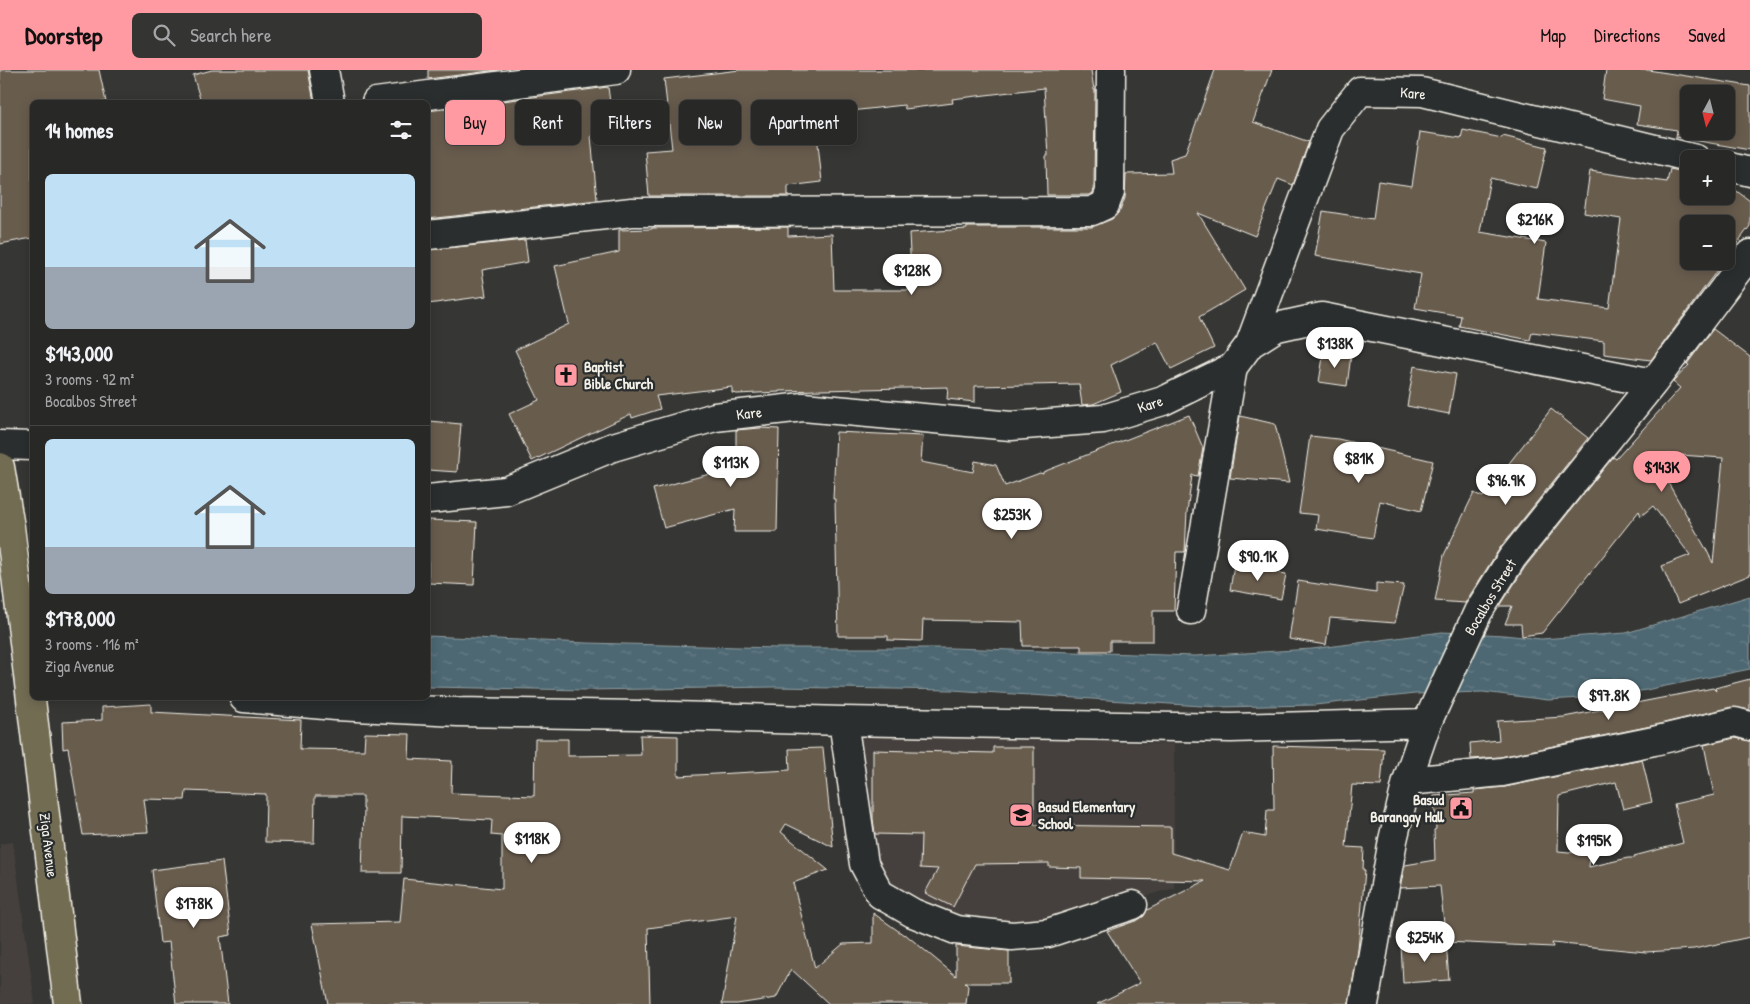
<!DOCTYPE html>
<meta charset="utf-8">
<style>
:root{--surface:#282827;--page:#343433;--text:#f1f3f6;--muted:#a5a6a7;--line:#444;--accent:#ff9aa2}
body{margin:0;font-family:"Patrick Hand",sans-serif;background:var(--page);color:var(--text);height:100vh;display:flex;flex-direction:column;font-size:19px;white-space:nowrap}
*{box-sizing:border-box;margin:0}
p{font-size:16px;color:var(--muted)}
.icon{flex:none;width:28px;height:28px;fill:none;stroke:currentColor;stroke-width:2;stroke-linecap:round;stroke-linejoin:round}
.map{position:relative;flex:1;overflow:hidden}
.side{position:absolute;left:30px;top:30px;width:400px;height:600px;display:flex;flex-direction:column;background:var(--surface);border-radius:8px;box-shadow:0 2px 12px #0003,0 0 0 1px var(--line)}
.side>*{flex:none}
.banner{position:absolute;left:445px;top:30px;width:475px;height:45px;display:flex;gap:10px}
.needle{width:32px;rotate:187deg}
.tools{position:absolute;left:1680px;top:15px;display:grid;gap:10px}
.tools a{display:grid;place-items:center;width:55px;height:55px;border-radius:8px;background:var(--surface);box-shadow:0 2px 12px #0003,0 0 0 1px var(--line);font-size:25px}
.price{position:absolute;translate:-50% -42px;padding:0 11px;border-radius:18px;background:#fff;color:#222;font-size:16px;line-height:32px;filter:drop-shadow(0 1px 2px #0008)}
.price::after{content:'';position:absolute;left:50%;top:30px;width:15px;height:11px;margin-left:-8px;background:inherit;clip-path:polygon(0 0,100% 0,50% 100%)}
.price.active{background:var(--accent);color:#111}
ul{padding:0;list-style:none}
li{display:grid;align-content:center;gap:10px;height:265px;padding:0 15px}
li+li{border-top:1px solid var(--line)}
li span{display:grid;place-items:center;height:155px;border-radius:8px;color:#555}
li>.icon{margin-inline-start:auto}
span .icon{width:90px;height:90px;fill:#fffc;stroke-width:1}
li b{font-size:21px}
h2{display:flex;justify-content:space-between;align-items:center;height:60px;padding:0 15px;font-size:21px}
.tag{padding:0 18px;border-radius:8px;background:var(--surface);box-shadow:0 2px 12px #0003,0 0 0 1px var(--line);font-size:18px;line-height:45px}
.tag.active{background:var(--accent);color:#111}
header{display:flex;align-items:center;gap:30px;box-sizing:border-box;height:70px;padding:0 25px;background:var(--accent);color:#111}
header strong{font-size:24px}
nav{display:flex;gap:28px;margin-inline-start:auto;font-size:18px}
.search{width:350px;height:45px;background:var(--page);display:flex;align-items:center;gap:12px;box-sizing:border-box;padding:0 18px;border-radius:8px;color:var(--muted);font-size:19px}
.map>svg:first-child{display:block}
</style>
<header>
<strong>Doorstep</strong>
<div class="search"><svg class="icon" aria-label="search" viewBox="0 0 24 24"><circle cx="10" cy="10" r="6"/><path d="M15 15l6 6"/></svg>Search here</div>
<nav><a>Map</a><a>Directions</a><a>Saved</a></nav>
</header>
<div class="map">
<svg width="1750" height="934" viewBox="0 0 1750 934">
<defs>
<pattern id="water-ripples" width="26" height="14" patternUnits="userSpaceOnUse" patternTransform="scale(1.25)"><rect width="26" height="14" fill="#4e6873"/><path d="M2 4q2-2 4 0t4 0M15 11q2-2 4 0t4 0" fill="none" stroke="#687e87"/></pattern>
</defs>
<rect width="100%" height="100%" fill="#363634"/>
<filter id="ink" filterUnits="userSpaceOnUse"><feTurbulence type="fractalNoise" baseFrequency=".02" numOctaves="2"/><feDisplacementMap in="SourceGraphic" scale="10" xChannelSelector="R" yChannelSelector="G"/><feConvolveMatrix kernelMatrix="1 2 1 2 8 2 1 2 1" color-interpolation-filters="sRGB"/></filter>
<g filter="url(#ink)">
<path fill="#45413c" d="M855,665L1174,674V818L1037,856L956,847L879,816Z
M13,772L35,934H0V774Z"/>
<path fill="url(#water-ripples)" stroke="#909fa2" d="M1750,526V599L1616,626L1548,630L1483,622L1415,624L1315,635L1217,637L952,620L774,617L586,620L428,617V566L587,573L777,578H952L1195,586L1312,579L1442,562L1504,565L1541,569L1626,563Z"/>
<path fill="#363634" d="M32,479V599L8,597L0,534V486Z"/>
<path fill="#675c4e" stroke="#f4f1e8" fill-rule="evenodd" d="M0,0H99L106,32H32V168L0,174Z
M212,0H308L314,32H201L193,5Z
M428,0H498L428,9Z
M740,0H1091L1094,20H1095L1094,119L1093,123L1089,125H1047L1046,86H1048L1044,18L952,29L953,33L905,39L904,35L815,45L822,112L788,116V126H649L645,81L672,79L664,9Z
M1215,0H1272L1253,52L1309,72L1293,115L1278,109L1255,166L1198,143L1245,220L1199,247L1214,278L1171,299L1157,272L1111,295L1121,322L1093,334L1082,335L1079,314L975,316V332L947,329L948,317L779,321V322L737,324L732,323V317L656,326L660,339L632,348L631,344L532,391L509,344L539,330L515,280L569,254L555,196L619,182V160L652,159V158L788,157V166L832,164L834,220H909L908,204H911L909,163L967,159V157H1092L1112,149L1120,141L1125,128L1126,104L1172,103L1170,89L1185,84Z
M1606,0H1648L1750,16V80L1676,67L1677,60L1637,54L1640,36L1602,29ZM1689,24H1726V61H1689Z
M608,17L614,64L591,66L597,130L428,149V41Z
M1463,60L1502,68L1503,66L1547,77L1537,119L1490,108L1480,162L1546,173L1538,229L1609,238L1621,149L1584,143L1590,101L1667,112L1670,99L1689,103V126H1726V113L1750,131V156L1726,188V154H1689V191H1724L1651,290L1604,284V271L1532,262L1530,270L1459,256L1461,246L1415,238L1421,204L1315,186L1323,141L1373,149L1378,111L1412,116L1420,62L1461,68Z
M525,170L528,192L482,200L486,226L428,234V180Z
M1713,259L1750,287V505L1678,534L1662,496L1690,485L1653,436L1641,446L1639,441L1542,563L1522,566L1521,554H1505L1512,536H1500L1525,497L1613,387L1616,389L1680,318L1673,312L1689,295L1687,294ZM1651,383L1723,388L1713,493L1706,479Z
M1324,281L1351,285L1347,316L1319,312Z
M1414,296L1456,304L1449,344L1407,336Z
M1551,339L1588,368L1500,478L1465,533L1435,531L1444,485L1474,423L1483,427Z
M1189,345L1203,378L1198,406L1192,405L1187,442L1185,482H1176L1174,541H1153V571H1110V581H1081V576H1023L1022,552L923,550L922,571L888,570V566H838L835,429H833L836,362L923,366L921,392L973,402L975,391L996,395L1005,416L1040,403L1043,404V402Z
M1240,346L1275,354L1289,413L1230,408Z
M429,351L461,354L457,402L428,400Z
M760,358L779,359L777,462H734L735,439L664,458L653,419L736,397V360Z
M1310,366L1338,369L1433,391L1421,441L1380,431L1373,468L1316,459L1318,445L1299,443Z
M428,450L477,452L474,515L428,513Z
M1234,495L1286,504L1281,529L1230,520Z
M1298,511L1376,523V513L1404,515L1395,553L1330,548L1326,575L1289,569Z
M1750,609V640L1731,637L1651,656L1500,687L1471,689L1470,673L1499,670L1497,651L1564,647L1713,618L1716,621L1715,618Z
M151,634V642L301,650L300,679L364,680L365,663L410,664L409,689L452,691L451,723L534,726L535,669H568V686L641,685L640,665L678,666V706L790,700L789,679L823,678L833,777L786,754L781,762L828,800L793,813L815,898L843,874L873,873V843L904,865L905,864L956,906V876L1009,881V913H965L968,916L966,934H829L791,899L776,928L737,934H722L737,846L648,858L650,934H328L312,854L400,852L404,809L502,819V766L491,765L492,750L402,746L401,803H362L364,739H363V726H315L314,773L265,772L266,724L186,721L185,730L144,729L148,762L83,765L68,678L63,679L62,652L102,650V637Z
M1735,668L1750,671V867L1694,879L1646,882L1552,873L1553,877L1446,872L1440,816L1400,818L1405,795L1435,790L1434,760L1436,759L1434,726L1474,723V720L1505,717L1642,689L1652,732L1623,739L1616,712L1559,726L1558,781L1590,784L1589,797L1628,788H1635L1634,786L1683,773L1674,734L1714,725L1704,675Z
M1273,676L1384,679L1381,716L1352,715L1346,777L1364,778L1363,800H1365L1358,880L1349,934H1097L1140,913L1107,861L1138,850L1144,846L1147,840L1205,811L1081,808V798L1049,797V793L975,794L953,837L925,823L938,799L920,798L921,765L875,764L873,749V680L993,683V677H1034V755L1171,757V783L1230,800L1243,763L1265,767L1267,740H1274Z
M222,791L231,865L220,867L228,934H176L169,872L160,873L152,800Z
M1446,872L1449,910L1403,913L1401,875Z"/>
<g fill="none" stroke-linecap="round" stroke-linejoin="round">
<g stroke="#f4f1e8" stroke-width="31">
<path id="minor" d="M324,0L330,32
M376,32L616,0
M1726,96L1750,102
M428,165L632,142L1092,141L1105,135L1110,122L1111,0
M1250,274L1277,257L1322,247L1653,313
M0,375L32,376
M428,429L506,421L613,377L715,347L803,337L1011,356L1103,349L1163,331L1233,297L1250,274L1330,59L1360,21L1422,22L1696,89
M1191,540L1233,297
M244,628L336,636L458,642L639,645L843,651L1231,658L1427,653
M843,651L864,794L880,824L913,843L956,860L1012,866L1048,863L1133,835
M1407,711L1502,702L1654,671L1735,652L1750,656
M1364,934L1393,770L1407,711L1427,653L1478,542L1512,488L1653,313L1750,184"/>
</g>
<g stroke="#f4f1e8" stroke-width="31">
<path id="major" d="M0,397L10,457L68,934"/>
</g>
<use href="#minor" stroke="#2a2d2e" stroke-width="28"/>
<use href="#major" stroke="#726c52" stroke-width="28"/>
</g>
</g>
<defs>
<g id="church-square" transform="scale(1.25)"><rect x="-9" y="-9" width="18" height="18" rx="4" fill="#ff9aa2" stroke="#2a2d2e"/><path d="M-1.2-6h2.4v3.5h3.3v2.4h-3.3V6h-2.4V-.1h-3.3v-2.4h3.3Z" fill="#111"/></g>
<g id="civic-square" transform="scale(1.25)"><rect x="-9" y="-9" width="18" height="18" rx="4" fill="#ff9aa2" stroke="#2a2d2e"/><path d="M-.6-6.5H3V-4.5H.6V-3L4-1V1h2V6H-6V1h2V-1L-.6-3ZM-1.2 2.5V6h2.4V2.5Z" fill="#111"/></g>
<g id="school-square" transform="scale(1.25)"><rect x="-9" y="-9" width="18" height="18" rx="4" fill="#ff9aa2" stroke="#2a2d2e"/><path d="M0-5L7-2L0 1L-7-2ZM-4 1L0 2.5L4 1V4Q0 6-4 4Z" fill="#111"/></g>
</defs>
<g fill-rule="evenodd">
<use href="#church-square" x="566" y="305"/>
<use href="#civic-square" x="1461" y="738"/>
<use href="#school-square" x="1021" y="745"/>
</g>
<g text-anchor="middle" dominant-baseline="central" stroke-width="4.5" stroke-linejoin="round" paint-order="stroke">
<g font-size="15" fill="#f4f1e8" stroke="#2a2d2e">
<text transform="translate(1413 23) rotate(5)">Kare</text>
<text transform="translate(1150 334) rotate(-19)">Kare</text>
<text transform="translate(749 343) rotate(-7)">Kare</text>
<text transform="translate(1490 527) rotate(-59)">Bocalbos Street</text>
<text transform="translate(49 775) rotate(83)">Ziga Avenue</text>
</g>
<g font-size="15" font-weight="bold" fill="#f4f1e8" stroke="#2a2d2e" text-anchor="start">
<text x="584" y="296">Baptist<tspan x="584" dy="17">Bible Church</tspan></text>
<text x="1444" y="729" text-anchor="end">Basud<tspan x="1444" dy="17">Barangay Hall</tspan></text>
<text x="1038" y="736">Basud Elementary<tspan x="1038" dy="17">School</tspan></text>
</g>
</g>
</svg>
<div class="tools">
<a><svg class="needle" viewBox="-14 -14 28 28"><path d="M0-13l5 13h-10z" fill="#e53935"/><path d="M0 13l5-13h-10z" fill="#a5a6a7"/></svg></a>
<a>+</a>
<a>−</a>
</div>
<b class="price" style="left:1535px;top:175px">$216K</b>
<b class="price" style="left:912px;top:226px">$128K</b>
<b class="price" style="left:1335px;top:299px">$138K</b>
<b class="price" style="left:1359px;top:414px">$81K</b>
<b class="price" style="left:731px;top:418px">$113K</b>
<b class="price active" style="left:1662px;top:423px">$143K</b>
<b class="price" style="left:1506px;top:436px">$96.9K</b>
<b class="price" style="left:1012px;top:470px">$253K</b>
<b class="price" style="left:1258px;top:512px">$90.1K</b>
<b class="price" style="left:1609px;top:651px">$97.8K</b>
<b class="price" style="left:532px;top:794px">$118K</b>
<b class="price" style="left:1594px;top:796px">$195K</b>
<b class="price" style="left:194px;top:859px">$178K</b>
<b class="price" style="left:1425px;top:893px">$254K</b>
<div class="banner">
<a class="tag active">Buy</a>
<a class="tag">Rent</a>
<a class="tag">Filters</a>
<a class="tag">New</a>
<a class="tag">Apartment</a>
</div>
<section class="side">
<h2>14 homes<svg class="icon" aria-label="filters" viewBox="0 0 24 24"><path d="M4 7h16M4 17h16"/><circle cx="9" cy="7" r="2"/><circle cx="15" cy="17" r="2"/></svg></h2>
<ul>
<li><span style="background:linear-gradient(#bfe0f5 60%,#9aa5b1 0)"><svg class="icon" aria-label="home" viewBox="0 0 24 24"><path d="M3 11l9-7 9 7M6 9v11h12V9"/></svg></span><div><b>$143,000</b><p>3 rooms · 92 m²</p><p>Bocalbos Street</p></div></li>
<li><span style="background:linear-gradient(#bfe0f5 70%,#9aa5b1 0)"><svg class="icon" aria-label="home" viewBox="0 0 24 24"><path d="M3 11l9-7 9 7M6 9v11h12V9"/></svg></span><div><b>$178,000</b><p>3 rooms · 116 m²</p><p>Ziga Avenue</p></div></li>
</ul>
</section>
</div>
